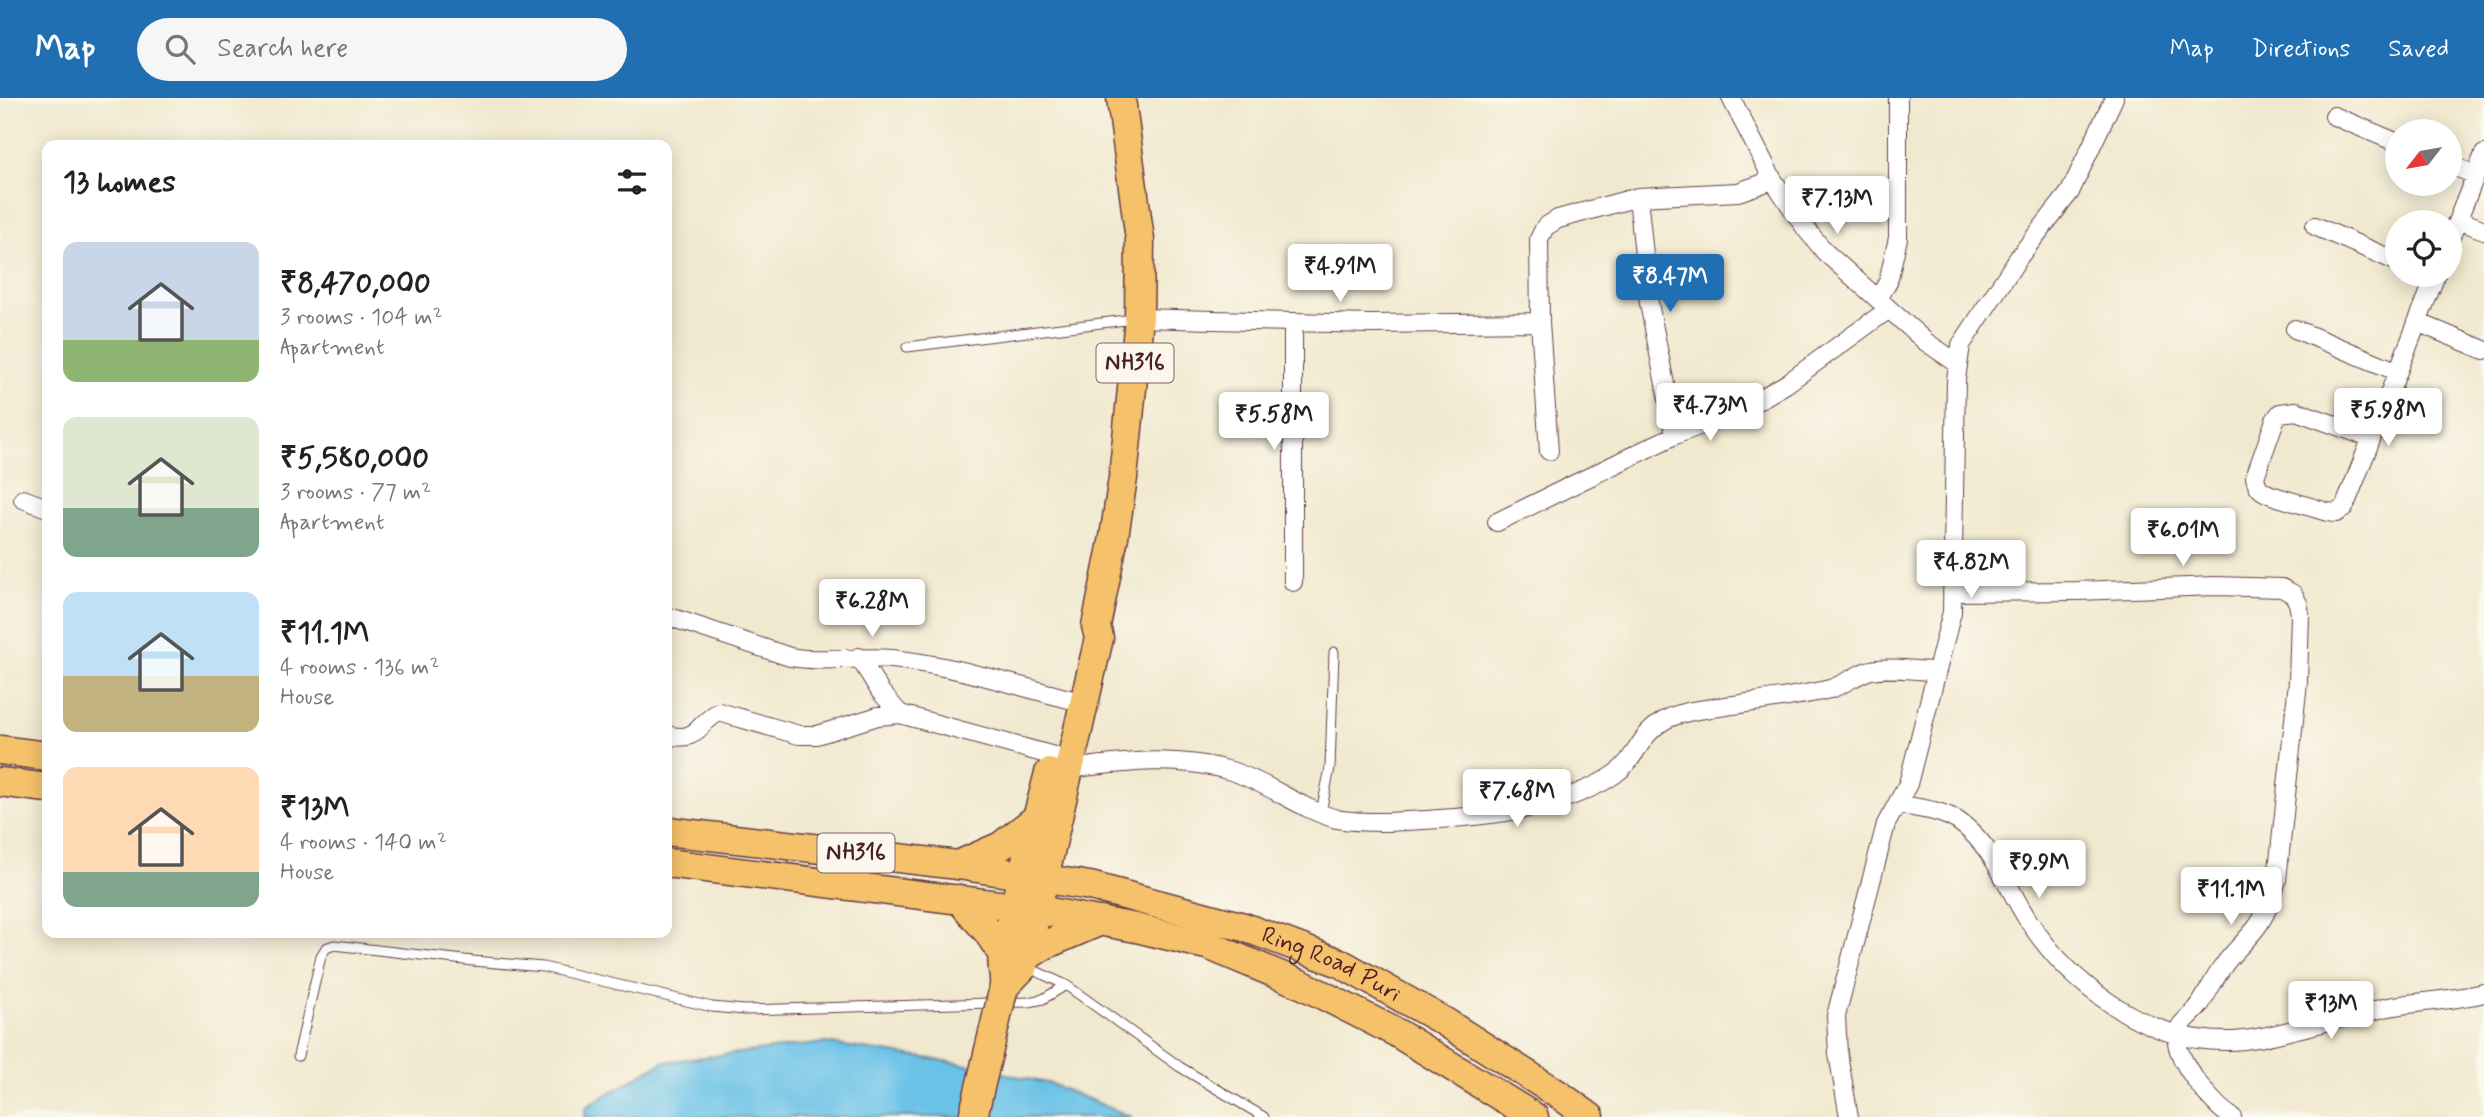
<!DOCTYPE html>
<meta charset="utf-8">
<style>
:root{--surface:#fff;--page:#f6f6f6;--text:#222;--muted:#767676;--accent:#1f6fb2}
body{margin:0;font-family:Mynerve,sans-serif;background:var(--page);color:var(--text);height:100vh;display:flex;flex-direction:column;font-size:26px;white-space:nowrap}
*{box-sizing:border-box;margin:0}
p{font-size:23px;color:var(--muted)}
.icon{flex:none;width:38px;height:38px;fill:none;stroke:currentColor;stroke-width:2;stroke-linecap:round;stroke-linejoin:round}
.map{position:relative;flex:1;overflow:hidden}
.side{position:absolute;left:42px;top:42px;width:630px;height:798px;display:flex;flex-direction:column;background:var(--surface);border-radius:14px;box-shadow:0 4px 18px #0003}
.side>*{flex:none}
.needle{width:46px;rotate:239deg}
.controls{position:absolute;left:2385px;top:21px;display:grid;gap:14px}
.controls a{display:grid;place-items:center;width:77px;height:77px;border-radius:50%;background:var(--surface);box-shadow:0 4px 18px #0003;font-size:35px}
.price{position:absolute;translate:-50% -60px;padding:0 16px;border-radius:7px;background:#fff;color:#222;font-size:23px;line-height:46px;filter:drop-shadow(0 2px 4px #0008)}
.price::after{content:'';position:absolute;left:50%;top:42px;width:21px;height:16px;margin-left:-10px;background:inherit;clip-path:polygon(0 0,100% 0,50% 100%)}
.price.on{background:var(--accent);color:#fff}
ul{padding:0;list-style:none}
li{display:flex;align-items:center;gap:21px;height:175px;padding:0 21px}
li span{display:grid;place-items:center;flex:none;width:196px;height:140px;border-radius:14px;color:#555}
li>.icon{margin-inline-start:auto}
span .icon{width:84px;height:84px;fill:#fffc;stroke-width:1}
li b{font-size:30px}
h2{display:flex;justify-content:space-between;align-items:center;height:84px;padding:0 21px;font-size:30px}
header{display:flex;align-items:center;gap:42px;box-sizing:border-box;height:98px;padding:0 35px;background:var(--accent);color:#fff}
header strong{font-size:33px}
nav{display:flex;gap:38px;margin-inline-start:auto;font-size:24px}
.search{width:490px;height:63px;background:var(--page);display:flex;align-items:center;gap:18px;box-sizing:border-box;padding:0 24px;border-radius:38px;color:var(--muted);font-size:26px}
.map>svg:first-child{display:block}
</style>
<header>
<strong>Map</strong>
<div class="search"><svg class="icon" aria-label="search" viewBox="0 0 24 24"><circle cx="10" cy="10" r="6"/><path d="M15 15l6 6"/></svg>Search here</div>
<nav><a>Map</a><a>Directions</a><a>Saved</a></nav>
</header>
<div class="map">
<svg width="2484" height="1019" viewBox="0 0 2484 1019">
<rect width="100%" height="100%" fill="#fbf7ec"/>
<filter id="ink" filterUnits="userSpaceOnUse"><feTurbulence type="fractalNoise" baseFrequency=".0143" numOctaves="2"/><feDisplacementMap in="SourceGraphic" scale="14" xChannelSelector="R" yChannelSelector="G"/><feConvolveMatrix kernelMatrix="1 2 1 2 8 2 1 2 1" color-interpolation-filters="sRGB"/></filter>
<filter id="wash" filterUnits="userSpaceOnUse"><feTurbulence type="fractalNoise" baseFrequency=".00686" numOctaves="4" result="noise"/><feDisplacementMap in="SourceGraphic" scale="28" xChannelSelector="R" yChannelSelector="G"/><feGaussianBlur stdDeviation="1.57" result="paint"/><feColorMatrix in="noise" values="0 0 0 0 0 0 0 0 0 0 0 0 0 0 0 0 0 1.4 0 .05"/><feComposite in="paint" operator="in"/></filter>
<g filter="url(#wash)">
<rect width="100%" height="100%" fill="#f1e9cf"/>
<path fill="#6ac2e7" stroke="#5a7089" stroke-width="2" d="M824,945L958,965L1051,986L1132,1019H584L586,1009L663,964Z"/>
</g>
<g filter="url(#ink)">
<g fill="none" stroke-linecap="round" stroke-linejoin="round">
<g stroke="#633d44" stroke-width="11">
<path id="service" d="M907,249L1134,221
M1321,714L1330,670L1334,554
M1027,869L1066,887L1180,969L1264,1019
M298,958L321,858L326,850L334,847L473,863L543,869L712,909L744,912L1029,904L1043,901L1066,887"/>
</g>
<g stroke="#633d44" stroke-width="20">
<path id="minor" d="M1731,0L1773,82L1806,131L1825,154L1926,244L1957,265
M2334,18L2398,45
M2450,67L2476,77
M1638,99L1649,205L1675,337
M2458,122L2484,132
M2315,128L2398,164
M2450,141L2484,56
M1878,201L1888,184L1898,140V0
M1139,220L1371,226L1540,224
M2417,224L2484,252
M2295,231L2396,273
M2371,340L2296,313L2280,315L2275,322L2255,379C2257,390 2261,393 2271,397L2327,414L2336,415L2344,410L2436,177
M1549,353L1540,224L1539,141L1545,129L1558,121L1638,99L1738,94L1773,82
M23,401L47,410
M1497,424L1675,337L1741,312L1786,286L1889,211
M1293,484V224
M1952,494L2077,493L2216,488L2282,490L2293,496L2298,505L2300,516L2298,584L2277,782C2272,798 2267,816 2256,830C2246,843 2233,854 2224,867C2214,880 2208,895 2199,908C2192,918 2178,925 2177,937C2173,960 2214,1009 2232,1019
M667,518L790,559C824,565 858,558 892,561C952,567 1010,586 1069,601
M859,559L880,593L900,616
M667,637C699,645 696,626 719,614L799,637H817L878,618L900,616L1054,658
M1069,671C1126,664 1175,657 1231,673C1267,684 1302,712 1337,721C1353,724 1369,724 1385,724C1455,721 1556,717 1615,676C1639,659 1638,635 1669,620C1687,612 1707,611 1726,608C1761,603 1796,599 1830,591C1843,587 1853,579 1865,574C1882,567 1917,573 1936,573
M1897,706C1917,710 1941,712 1958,723C1992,746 2007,789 2028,822C2070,887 2148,945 2229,943C2252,943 2275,936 2297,931C2326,924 2355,917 2384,910C2417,903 2452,903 2484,895
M1849,1019L1838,956L1836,918L1886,726L1908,686L1952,514L1956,281L1961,247L2019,159L2070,94L2114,0"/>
</g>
<g stroke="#633d44" stroke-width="31">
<g id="trunk">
<path d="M0,652L47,658"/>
<path d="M0,684L47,690"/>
<path id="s1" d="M667,733L958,767L1090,788L1244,829L1340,865L1445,924L1561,998L1590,1019"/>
<path d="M667,765L1039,812L1136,830L1210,848L1303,887L1397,935L1534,1019"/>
<path d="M958,767L1001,748L1038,719"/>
<path d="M959,801L987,833L1003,857"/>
<path d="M1026,859L1045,847L1101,823"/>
<path d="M1005,888L1024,868L1099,540L1096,528L1114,439L1123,380L1139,220L1140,142L1121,0"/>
<path d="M1003,893C1007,881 1000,868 1003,856C1017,795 1033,735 1049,675"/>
</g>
</g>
<use href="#service" stroke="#fff" stroke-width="9"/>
<use href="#minor" stroke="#fff" stroke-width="18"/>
<use href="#trunk" stroke="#f5c16b" stroke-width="28"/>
<g stroke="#633d44" stroke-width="31" stroke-linecap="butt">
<path id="trunk-bridge" d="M973,1019L1003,893"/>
</g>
<use href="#trunk-bridge" stroke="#f5c16b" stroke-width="28"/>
</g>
</g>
<g text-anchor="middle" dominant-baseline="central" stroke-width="6" stroke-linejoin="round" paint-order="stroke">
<g fill="#fbf7ec" stroke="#7f6065" stroke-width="2">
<rect x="1096.5" y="245.5" width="77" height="39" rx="5"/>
<rect x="817.5" y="735.5" width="77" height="39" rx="5"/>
</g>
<g font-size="23" font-weight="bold" fill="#4a1f2b">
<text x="1135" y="265">NH316</text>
<text x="856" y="755">NH316</text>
</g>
<g font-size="24" fill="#4a1f2b" stroke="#fbf7ec">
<text stroke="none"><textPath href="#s1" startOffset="681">Ring Road Puri</textPath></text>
</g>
</g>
</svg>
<div class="controls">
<a><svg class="needle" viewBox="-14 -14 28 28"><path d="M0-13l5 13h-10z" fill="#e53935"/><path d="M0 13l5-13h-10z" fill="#767676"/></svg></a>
<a><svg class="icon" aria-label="locate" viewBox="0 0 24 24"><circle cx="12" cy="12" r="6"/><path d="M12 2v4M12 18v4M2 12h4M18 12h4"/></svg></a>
</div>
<b class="price" style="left:1837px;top:138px">₹7.13M</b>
<b class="price" style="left:1340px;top:206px">₹4.91M</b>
<b class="price on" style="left:1670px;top:216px">₹8.47M</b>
<b class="price" style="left:1710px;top:345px">₹4.73M</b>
<b class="price" style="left:2388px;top:350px">₹5.98M</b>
<b class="price" style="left:1274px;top:354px">₹5.58M</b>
<b class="price" style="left:2183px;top:470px">₹6.01M</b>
<b class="price" style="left:1971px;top:502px">₹4.82M</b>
<b class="price" style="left:872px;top:541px">₹6.28M</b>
<b class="price" style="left:1517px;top:731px">₹7.68M</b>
<b class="price" style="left:2039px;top:802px">₹9.9M</b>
<b class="price" style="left:2231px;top:829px">₹11.1M</b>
<b class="price" style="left:2331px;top:943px">₹13M</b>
<section class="side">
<h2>13 homes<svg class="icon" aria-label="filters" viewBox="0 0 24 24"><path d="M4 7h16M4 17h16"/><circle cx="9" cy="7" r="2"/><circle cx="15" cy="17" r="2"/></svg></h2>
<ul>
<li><span style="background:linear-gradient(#c9d6e8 70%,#8fb573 0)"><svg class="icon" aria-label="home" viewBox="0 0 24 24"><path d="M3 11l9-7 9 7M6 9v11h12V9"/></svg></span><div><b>₹8,470,000</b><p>3 rooms · 104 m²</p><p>Apartment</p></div></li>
<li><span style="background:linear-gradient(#dfe7d0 65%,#7fa58c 0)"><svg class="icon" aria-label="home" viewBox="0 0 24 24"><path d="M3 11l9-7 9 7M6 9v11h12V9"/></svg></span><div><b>₹5,580,000</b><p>3 rooms · 77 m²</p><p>Apartment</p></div></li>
<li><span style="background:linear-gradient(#bfe0f5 60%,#c2b280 0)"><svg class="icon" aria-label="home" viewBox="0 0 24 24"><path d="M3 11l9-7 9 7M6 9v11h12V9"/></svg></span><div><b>₹11.1M</b><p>4 rooms · 136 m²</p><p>House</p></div></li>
<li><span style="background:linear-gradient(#ffd9b3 75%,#7fa58c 0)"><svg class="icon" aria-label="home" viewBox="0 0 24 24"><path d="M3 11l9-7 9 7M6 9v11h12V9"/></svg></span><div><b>₹13M</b><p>4 rooms · 140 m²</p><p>House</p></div></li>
</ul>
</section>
</div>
